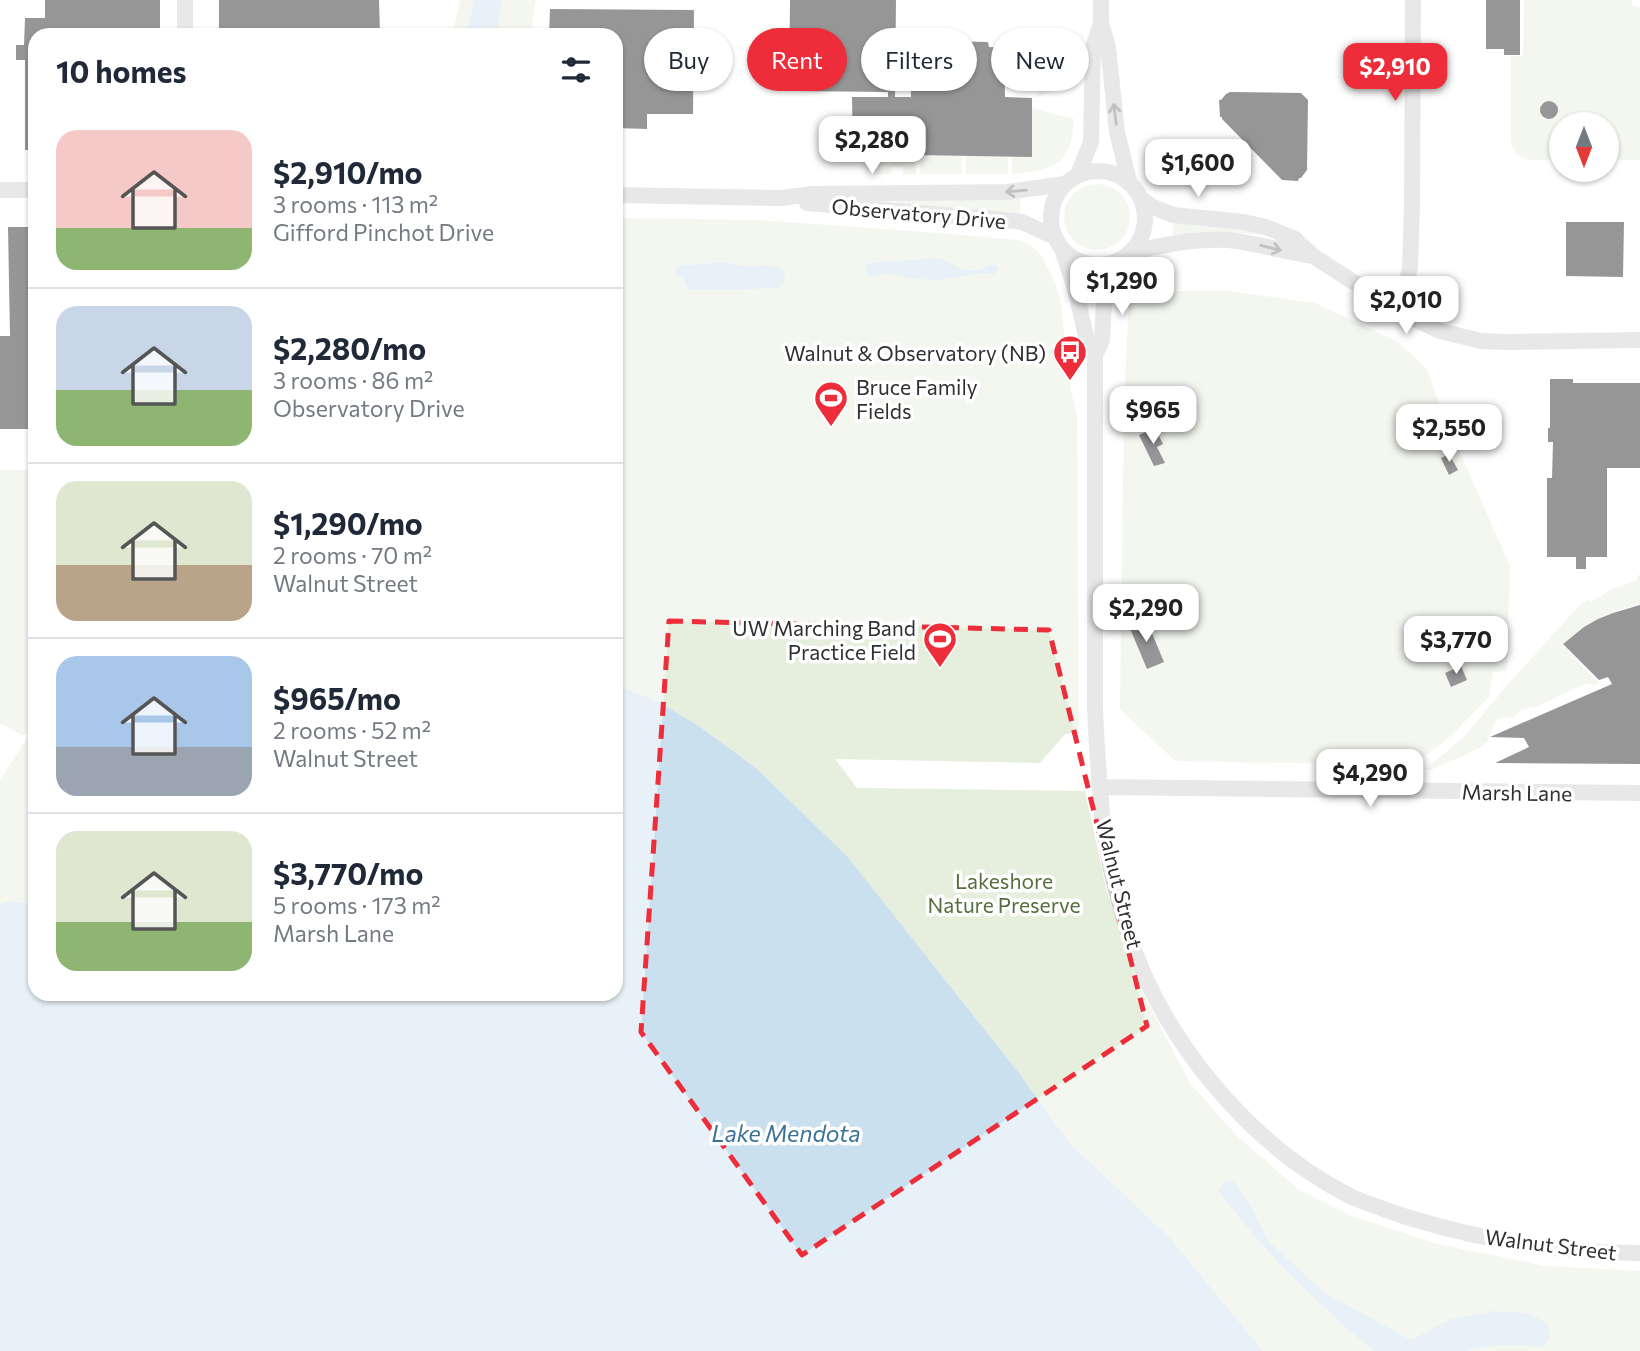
<!DOCTYPE html>
<meta charset="utf-8">
<style>
:root{--surface:#fff;--page:#f2f2f3;--text:#1f2937;--muted:#747a83;--line:#e0e1e3;--accent:#ed2d39}
body{margin:0;font-family:Commissioner,sans-serif;background:var(--page);color:var(--text);height:100vh;display:flex;flex-direction:column;font-size:26px;white-space:nowrap}
*{box-sizing:border-box;margin:0}
p{font-size:23px;color:var(--muted)}
.icon{flex:none;width:38px;height:38px;fill:none;stroke:currentColor;stroke-width:2;stroke-linecap:round;stroke-linejoin:round}
.map{position:relative;flex:1;overflow:hidden}
.sheet{position:absolute;left:28px;top:28px;width:595px;height:973px;display:flex;flex-direction:column;background:var(--surface);border-radius:21px;box-shadow:0 2px 5px #0004}
.sheet>*{flex:none}
.banner{position:absolute;left:644px;top:28px;width:665px;height:63px;display:flex;gap:14px}
.needle{width:46px;rotate:180deg}
.controls{position:absolute;left:1549px;top:112px;display:grid;gap:14px}
.controls a{display:grid;place-items:center;width:70px;height:70px;border-radius:50%;background:var(--surface);box-shadow:0 2px 5px #0004;font-size:35px}
.price{position:absolute;translate:-50% -60px;padding:0 16px;border-radius:14px;background:#fff;color:#222;font-size:23px;line-height:46px;filter:drop-shadow(0 2px 4px #0008)}
.price::after{content:'';position:absolute;left:50%;top:42px;width:21px;height:16px;margin-left:-10px;background:inherit;clip-path:polygon(0 0,100% 0,50% 100%)}
.price.selected{background:var(--accent);color:#fff}
ul{padding:0;list-style:none}
li{display:flex;align-items:center;gap:21px;height:175px;padding:0 28px}
li+li{border-top:2px solid var(--line)}
li span{display:grid;place-items:center;flex:none;width:196px;height:140px;border-radius:21px;color:#555}
li>.icon{margin-inline-start:auto}
span .icon{width:84px;height:84px;fill:#fffc;stroke-width:1}
li b{font-size:30px}
h2{display:flex;justify-content:space-between;align-items:center;height:84px;padding:0 28px;font-size:30px}
.tag{padding:0 24px;border-radius:32px;background:var(--surface);box-shadow:0 2px 5px #0004;font-size:24px;line-height:63px}
.tag.selected{background:var(--accent);color:#fff}
.map>svg:first-child{display:block}
</style>
<div class="map">
<svg width="1640" height="1351" viewBox="0 0 1640 1351">
<rect width="100%" height="100%" fill="#fff"/>
<path fill="#e6eede" d="M460,0H536L530,35H452Z
M1524,0H1632V5L1640,7V160H1607L1606,124H1561V160H1528L1516,154L1511,143V56H1523Z
M1016,42H1075V84L1037,97V89H1005L1004,57H1016Z
M1032,108L1074,119C1072,165 1054,170 1012,174V156H1032Z
M874,154L915,155L916,174H903V167H891V174L874,175Z
M921,155L962,156L961,174H920Z
M966,156H1008V174H966Z
M1064 217a33 33 0 1 1 66 0a33 33 0 1 1-66 0Z
M1021,199L1020,214L896,204V200Z
M616,218L758,220L940,233L1017,240L1024,242L1031,245L1041,255L1052,276L1060,297L1071,390L1077,416L1079,733L1065,734L1040,763L835,759L857,788L1085,791L1106,888L1137,982L1190,1083L1236,1135L1298,1189L1352,1216L1438,1244L1545,1266L1640,1271V1351H1263L1170,1238L1087,1159L1074,1149L1019,1073L847,856L756,768L699,726L655,700L616,685Z
M1174,223L1208,224L1262,232V235C1231,232 1203,232 1173,236L1172,232Z
M1129,291H1230L1315,303L1398,342L1427,369L1444,416L1510,566L1507,671L1493,672L1489,697L1452,735L1425,756L1408,765L1175,761L1120,709L1124,406Z
M0,470H35V905L11,901L0,904V780L29,735H21L0,723Z
M1640,574V605C1610,610 1586,625 1562,644L1599,683L1593,686L1590,684H1585L1535,707L1522,709L1514,717L1499,718C1491,725 1493,734 1488,738V741L1480,748L1431,770H1424L1463,738L1509,683L1580,605L1587,599L1591,602L1612,589L1637,580V576Z"/>
<path fill="#cae0ee" d="M474,0H501L497,35H467Z
M939,258C950,263 964,272 977,270C986,268 988,262 998,266V271L994,274L979,273L943,280L912,279L888,273L871,277L867,275L865,266L870,263Z
M725,262C731,263 737,265 743,266C759,267 771,263 785,271L784,282L779,288L712,290L688,289L685,281L676,273L677,266Z
M616,685L655,700L699,726L756,768L847,856L1019,1073L1074,1149L1087,1159L1170,1238L1263,1351H0V904L11,901L35,905V994H616Z
M1224,1181L1234,1182L1251,1206L1268,1241L1325,1293L1411,1340L1451,1319L1494,1311L1527,1313L1547,1323L1550,1336L1543,1347C1516,1345 1495,1344 1469,1350V1351H1375L1348,1330L1281,1266L1238,1216L1219,1191Z"/>
<path fill="#171717" d="M45,0H160V35H35V150H25V60H16V45H24L25,18H45Z
M219,0H379L380,35H295V29H283V35H219Z
M790,0H896L895,97H911V86H927V57L918,56V48L939,47V41L988,42L989,47L1016,48V57H1004L1005,97L1032,98V157L853,154L852,97H888V92L789,91Z
M1486,0H1520V55H1504V49H1486Z
M550,9L694,10L693,114H647V129L616,128V35H549Z
M1230,92L1301,93L1308,100L1307,170L1301,178H1299L1298,181L1282,180L1222,119V117H1220L1219,100H1221L1226,94Z
M1540 110a9 9 0 1 1 18 0a9 9 0 1 1-18 0Z
M1566,222H1624L1623,277L1566,276Z
M8,227H35V429H0V336H10Z
M1550,379H1573V383H1640V468H1607V557H1586V569H1576V557H1547V478H1552L1553,442H1548V428H1550Z
M1155,428L1163,444L1157,447L1165,463L1154,466L1139,435Z
M1449,454L1458,470L1449,475L1441,458Z
M1640,605V764L1495,763L1529,747L1524,738L1490,737L1612,684L1608,677L1599,680L1563,644L1584,627L1598,619L1613,613Z
M1146,619L1164,662L1147,669L1129,626Z
M1461,666L1467,680L1451,687L1445,673Z"/>
<g fill="none" stroke-linecap="round" stroke-linejoin="round">
<path stroke="#cdcdcd" stroke-width="16" d="M1101,0V23L1108,47L1117,132L1129,181
M185,35V0
M1051 218a47 47 0 1 1 94 0a47 47 0 1 1-94 0Z
M1078,174L1091,142L1093,48L1101,23
M0,190H35
M616,195L781,198L813,194L1007,192L1064,184
M1143,200L1153,207L1173,215L1244,222L1266,227L1295,239L1313,256L1371,293L1416,320L1440,331L1481,341L1506,342L1640,340
M807,203L1004,220L1022,222L1055,237
M1062,249L1076,292L1087,341L1095,356
M1132,252C1164,245 1195,238 1228,240C1257,243 1284,252 1313,256
M1122,259L1114,268L1109,279L1104,301L1102,340L1095,356V709C1097,752 1099,794 1105,836C1109,867 1118,899 1127,929C1160,1037 1249,1145 1350,1196C1369,1205 1390,1211 1410,1218C1485,1241 1562,1253 1640,1253
M1394,308L1404,293L1410,268L1412,207L1413,0
M1100,787L1640,793"/>
</g>
<defs><path id="oneway-shaft" d="M-6 0H5M1.5-3L5.5 0L1.5 3" fill="none" stroke-width="1.6" stroke-linecap="round" stroke-linejoin="round" transform="scale(1.75)"/></defs>
<g stroke="#777">
<use href="#oneway-shaft" transform="translate(1115 114) rotate(-97)"/>
<use href="#oneway-shaft" transform="translate(1016 191) rotate(175)"/>
<use href="#oneway-shaft" transform="translate(1271 248) rotate(14)"/>
</g>
<path d="M0 0H1640V1351H0ZM669,621L1049,630L1147,1026L802,1255L641,1032Z" fill="#fff" fill-opacity=".55" fill-rule="evenodd"/>
<path fill="none" stroke="#ed2d39" stroke-width="5" stroke-dasharray="14 9" stroke-linejoin="round" d="M669,621L1049,630L1147,1026L802,1255L641,1032Z"/>
<defs>
<g id="bus-pin" transform="scale(1.75)"><path d="M0 17L-7.5 6A9.5 9.5 0 1 1 7.5 6Z" fill="#ed2d39" stroke="#fff"/><path d="M-5-6H5V4H4V6H2V4H-2V6H-4V4H-5ZM-3.5-4V0h7V-4ZM-3.5 1.2v1.5H-2V1.2ZM2 1.2v1.5H3.5V1.2Z" fill="#fff"/></g>
<g id="stadium-pin" transform="scale(1.75)"><path d="M0 17L-7.5 6A9.5 9.5 0 1 1 7.5 6Z" fill="#ed2d39" stroke="#fff"/><path d="M0-5a6.5 5 0 1 0 0 10a6.5 5 0 1 0 0-10ZM-3.5-1.8h7v3.6h-7Z" fill="#fff"/></g>
</defs>
<g fill-rule="evenodd">
<use href="#bus-pin" x="1070" y="352"/>
<use href="#stadium-pin" x="831" y="398"/>
<use href="#stadium-pin" x="940" y="639"/>
</g>
<g text-anchor="middle" dominant-baseline="central" stroke-width="7" stroke-linejoin="round" paint-order="stroke">
<g font-size="21" fill="#303030" stroke="#fff">
<text transform="translate(919 213) rotate(5)">Observatory Drive</text>
<text transform="translate(1517 792) rotate(1)">Marsh Lane</text>
<text transform="translate(1120 884) rotate(76)">Walnut Street</text>
<text transform="translate(1551 1244) rotate(7)">Walnut Street</text>
</g>
<g font-size="21" fill="#303030" stroke="#fff" text-anchor="end">
<text x="1046" y="352">Walnut &amp; Observatory (NB)</text>
<text x="856" y="386" text-anchor="start">Bruce Family<tspan x="856" dy="24">Fields</tspan></text>
<text x="916" y="627">UW Marching Band<tspan x="916" dy="24">Practice Field</tspan></text>
</g>
<g font-size="21" fill="#536f3b" stroke="#fff">
<text x="1004" y="880">Lakeshore<tspan x="1004" dy="24">Nature Preserve</tspan></text>
</g>
<g font-size="23" font-style="italic" fill="#3a7297" stroke="#fff">
<text x="786" y="1133">Lake Mendota</text>
</g>
</g>
</svg>
<div class="controls">
<a><svg class="needle" viewBox="-14 -14 28 28"><path d="M0-13l5 13h-10z" fill="#e53935"/><path d="M0 13l5-13h-10z" fill="#747a83"/></svg></a>
</div>
<b class="price selected" style="left:1395px;top:103px">$2,910</b>
<b class="price" style="left:872px;top:176px">$2,280</b>
<b class="price" style="left:1198px;top:199px">$1,600</b>
<b class="price" style="left:1122px;top:317px">$1,290</b>
<b class="price" style="left:1406px;top:336px">$2,010</b>
<b class="price" style="left:1153px;top:446px">$965</b>
<b class="price" style="left:1449px;top:464px">$2,550</b>
<b class="price" style="left:1146px;top:644px">$2,290</b>
<b class="price" style="left:1456px;top:676px">$3,770</b>
<b class="price" style="left:1370px;top:809px">$4,290</b>
<div class="banner">
<a class="tag">Buy</a>
<a class="tag selected">Rent</a>
<a class="tag">Filters</a>
<a class="tag">New</a>
</div>
<section class="sheet">
<h2>10 homes<svg class="icon" aria-label="filters" viewBox="0 0 24 24"><path d="M4 7h16M4 17h16"/><circle cx="9" cy="7" r="2"/><circle cx="15" cy="17" r="2"/></svg></h2>
<ul>
<li><span style="background:linear-gradient(#f6c9c9 70%,#8fb573 0)"><svg class="icon" aria-label="home" viewBox="0 0 24 24"><path d="M3 11l9-7 9 7M6 9v11h12V9"/></svg></span><div><b>$2,910/mo</b><p>3 rooms · 113 m²</p><p>Gifford Pinchot Drive</p></div></li>
<li><span style="background:linear-gradient(#c9d6e8 60%,#8fb573 0)"><svg class="icon" aria-label="home" viewBox="0 0 24 24"><path d="M3 11l9-7 9 7M6 9v11h12V9"/></svg></span><div><b>$2,280/mo</b><p>3 rooms · 86 m²</p><p>Observatory Drive</p></div></li>
<li><span style="background:linear-gradient(#dfe7d0 60%,#b9a48a 0)"><svg class="icon" aria-label="home" viewBox="0 0 24 24"><path d="M3 11l9-7 9 7M6 9v11h12V9"/></svg></span><div><b>$1,290/mo</b><p>2 rooms · 70 m²</p><p>Walnut Street</p></div></li>
<li><span style="background:linear-gradient(#a9c7e8 65%,#9aa5b1 0)"><svg class="icon" aria-label="home" viewBox="0 0 24 24"><path d="M3 11l9-7 9 7M6 9v11h12V9"/></svg></span><div><b>$965/mo</b><p>2 rooms · 52 m²</p><p>Walnut Street</p></div></li>
<li><span style="background:linear-gradient(#dfe7d0 65%,#8fb573 0)"><svg class="icon" aria-label="home" viewBox="0 0 24 24"><path d="M3 11l9-7 9 7M6 9v11h12V9"/></svg></span><div><b>$3,770/mo</b><p>5 rooms · 173 m²</p><p>Marsh Lane</p></div></li>
</ul>
</section>
</div>
